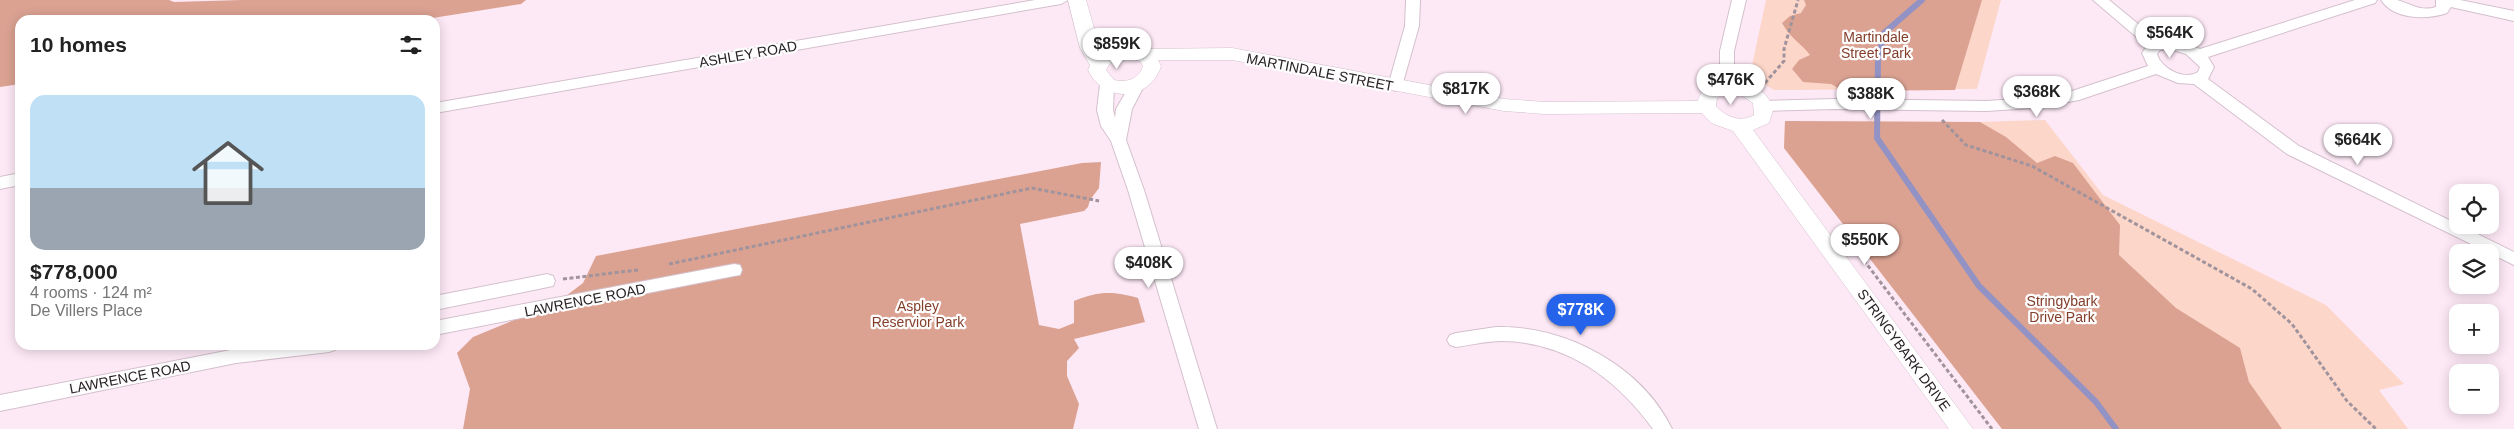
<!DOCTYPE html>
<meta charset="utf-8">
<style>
:root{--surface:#fff;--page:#f6f6f6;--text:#222;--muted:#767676;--accent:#2563eb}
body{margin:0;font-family:Helvetica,sans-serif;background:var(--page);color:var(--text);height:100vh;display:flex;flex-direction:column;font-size:19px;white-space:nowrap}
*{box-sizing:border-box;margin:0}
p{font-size:16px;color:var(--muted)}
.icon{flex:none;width:28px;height:28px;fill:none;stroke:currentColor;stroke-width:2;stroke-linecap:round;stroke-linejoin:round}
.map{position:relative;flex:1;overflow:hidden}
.panel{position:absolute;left:15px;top:15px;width:425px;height:335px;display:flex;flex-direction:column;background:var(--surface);border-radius:15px;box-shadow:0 2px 12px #0003}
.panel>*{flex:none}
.buttons{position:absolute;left:2449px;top:184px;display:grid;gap:10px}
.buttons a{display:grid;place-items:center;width:50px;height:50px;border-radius:10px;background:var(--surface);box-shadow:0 2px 12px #0003;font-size:25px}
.price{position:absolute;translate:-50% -42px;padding:0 11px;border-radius:18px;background:#fff;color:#222;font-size:16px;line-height:32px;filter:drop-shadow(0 1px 2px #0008)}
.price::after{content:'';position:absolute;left:50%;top:30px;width:15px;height:11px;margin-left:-8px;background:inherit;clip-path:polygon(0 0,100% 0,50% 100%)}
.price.on{background:var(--accent);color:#fff}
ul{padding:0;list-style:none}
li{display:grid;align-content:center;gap:10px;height:265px;padding:0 15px}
li span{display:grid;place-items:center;height:155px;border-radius:15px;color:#555}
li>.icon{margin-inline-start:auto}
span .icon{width:90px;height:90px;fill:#fffc;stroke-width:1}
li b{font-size:21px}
h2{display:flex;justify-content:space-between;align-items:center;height:60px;padding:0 15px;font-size:21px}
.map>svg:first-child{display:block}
</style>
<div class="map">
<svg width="2514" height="429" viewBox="0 0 2514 429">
<rect width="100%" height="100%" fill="#fde9f6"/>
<path fill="#fdd6ca" d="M1766,0H2001L1977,89L1774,90L1759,81L1751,70Z
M2045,120L2103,195L2326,305L2404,384L2379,390L2408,429H2002L1784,148L1785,121L1980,122Z"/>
<path fill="#dba292" d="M0,0H169L174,2L241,0H526L521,4L420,20H20V84L0,87Z
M1804,0H1982L1955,90L1843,91L1831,84L1803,82L1792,69L1799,60L1810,55C1800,42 1791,39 1782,23L1790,16L1801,13L1806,5Z
M1785,121L1980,122L2006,137L2037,163L2055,156L2073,163L2120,225L2119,255L2176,308L2240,348L2249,382L2282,429H2002L1784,148Z
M1101,162L1099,188L1090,200L1088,207L1084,211L1020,224L1039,325L1059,329L1074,323V301C1099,291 1112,291 1138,298L1145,322L1074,339L1079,348L1067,361V376L1079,404L1073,429H463L470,389L457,353L473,337L558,302L583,283L596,256L1082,163Z"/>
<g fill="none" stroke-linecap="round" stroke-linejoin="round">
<path stroke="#9292c4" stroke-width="6" d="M1922,0L1884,33L1878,60L1877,138L1979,286L2096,402L2116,429"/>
<g stroke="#d4c0cc" stroke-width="2">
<path id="minor" d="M1035,0H1068L1061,4L435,113V103Z
M1406,0H1420L1419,26L1402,86L1395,91L1388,86L1405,26Z
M1732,0H1746L1734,51V86L1727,91L1720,86V51Z
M2093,0H2109L2159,41L2175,40L2200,49L2355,0H2377L2375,3L2208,57L2214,67L2208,79L2299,146L2514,252V265L2287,154L2194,84L2178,83L2156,74L2079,100L2036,108L1986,111L1835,109L1764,111L1759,110L1756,106L1759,102L1764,101L1835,99L1986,101L2036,98L2072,91L2148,66L2142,53L2147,46ZM2169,49L2186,54L2200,67L2198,72C2184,81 2161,68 2157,54L2160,50Z
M2381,0C2386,0 2393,0 2397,0C2412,4 2420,12 2436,7V0H2460L2514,11V21L2451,7L2447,13C2427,20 2394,20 2381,0Z
M1107,79L1114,84L1113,110L1115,118L1116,109L1133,80L1138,79L1145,84L1132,109L1126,140L1144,190L1217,429H1199L1128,190L1111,141L1101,126L1097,110L1100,84Z
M20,173V185L0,189V177Z
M734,264L740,265L742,270L740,275L734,276L435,335V321Z
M547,274L553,276L555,281L553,286L435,310V296Z
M1496,327C1565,325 1642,366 1672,429H1653C1616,378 1566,342 1502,341C1487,341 1471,345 1456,347L1450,345L1447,340L1450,335L1456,333Z
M268,345H338L335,350L329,352L236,363L0,411V395L236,349Z"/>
</g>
<g stroke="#d4c0cc" stroke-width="1">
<path id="tertiary" d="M1068,0H1086L1101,52L1128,45L1140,49L1232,48L1504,99L1545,102L1698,101C1707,66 1768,79 1773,110L1769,123L1753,130L1973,429H1949L1733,131L1711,123L1702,113L1545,114L1504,111L1232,60H1158L1161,66C1150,102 1103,103 1088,70L1090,65L1080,48ZM1127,57L1140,61L1143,66C1139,79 1127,83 1114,80L1106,70C1110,61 1118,58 1127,57ZM1727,92L1741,95L1753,103L1754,115C1740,123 1726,117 1716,106L1717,98Z"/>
</g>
<path stroke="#a1939c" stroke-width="3" stroke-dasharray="4 2.5" stroke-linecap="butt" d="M1765,83L1784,61V49L1798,0
M1942,120L1966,145L2032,166L2252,289L2292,324L2347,401L2376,429
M1856,250L1992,429
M669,264L1032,188L1099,201
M563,279L638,270"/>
<use href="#minor" fill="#fff" fill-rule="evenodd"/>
<use href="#tertiary" fill="#fff" fill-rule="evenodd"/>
</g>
<g text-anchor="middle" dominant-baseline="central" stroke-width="4.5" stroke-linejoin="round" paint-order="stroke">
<g font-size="14" fill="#833d29" stroke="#fdfdfd">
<text x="1876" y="37">Martindale<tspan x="1876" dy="16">Street Park</tspan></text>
<text x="2062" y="301">Stringybark<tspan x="2062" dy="16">Drive Park</tspan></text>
<text x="918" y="306">Aspley<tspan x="918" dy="16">Reservior Park</tspan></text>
</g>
<g font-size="14" fill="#282125" stroke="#fdfdfd">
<text transform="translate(748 54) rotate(-10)">ASHLEY ROAD</text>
<text transform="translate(1320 72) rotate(11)">MARTINDALE STREET</text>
<text transform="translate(585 300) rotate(-11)">LAWRENCE ROAD</text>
<text transform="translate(1904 350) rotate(54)">STRINGYBARK DRIVE</text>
<text transform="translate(130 377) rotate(-11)">LAWRENCE ROAD</text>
</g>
</g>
</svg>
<div class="buttons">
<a><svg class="icon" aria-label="locate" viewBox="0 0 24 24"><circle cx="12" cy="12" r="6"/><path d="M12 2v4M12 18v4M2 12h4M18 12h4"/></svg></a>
<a><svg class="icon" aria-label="layers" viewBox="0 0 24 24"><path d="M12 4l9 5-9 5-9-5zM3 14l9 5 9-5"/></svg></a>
<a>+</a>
<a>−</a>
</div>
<b class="price" style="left:2170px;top:59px">$564K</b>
<b class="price" style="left:1117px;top:70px">$859K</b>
<b class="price" style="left:1731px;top:106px">$476K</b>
<b class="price" style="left:1466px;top:115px">$817K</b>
<b class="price" style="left:2037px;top:118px">$368K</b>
<b class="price" style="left:1871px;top:120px">$388K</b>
<b class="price" style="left:2358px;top:166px">$664K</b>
<b class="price" style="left:1865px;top:266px">$550K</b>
<b class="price" style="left:1149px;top:289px">$408K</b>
<b class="price on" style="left:1581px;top:336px">$778K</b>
<section class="panel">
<h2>10 homes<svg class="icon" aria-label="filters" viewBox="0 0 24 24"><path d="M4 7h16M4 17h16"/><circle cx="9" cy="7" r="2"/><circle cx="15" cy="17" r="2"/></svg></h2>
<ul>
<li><span style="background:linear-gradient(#bfe0f5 60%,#9aa5b1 0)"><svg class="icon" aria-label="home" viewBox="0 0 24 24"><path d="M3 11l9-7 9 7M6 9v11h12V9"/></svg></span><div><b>$778,000</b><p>4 rooms · 124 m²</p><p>De Villers Place</p></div></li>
</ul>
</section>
</div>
